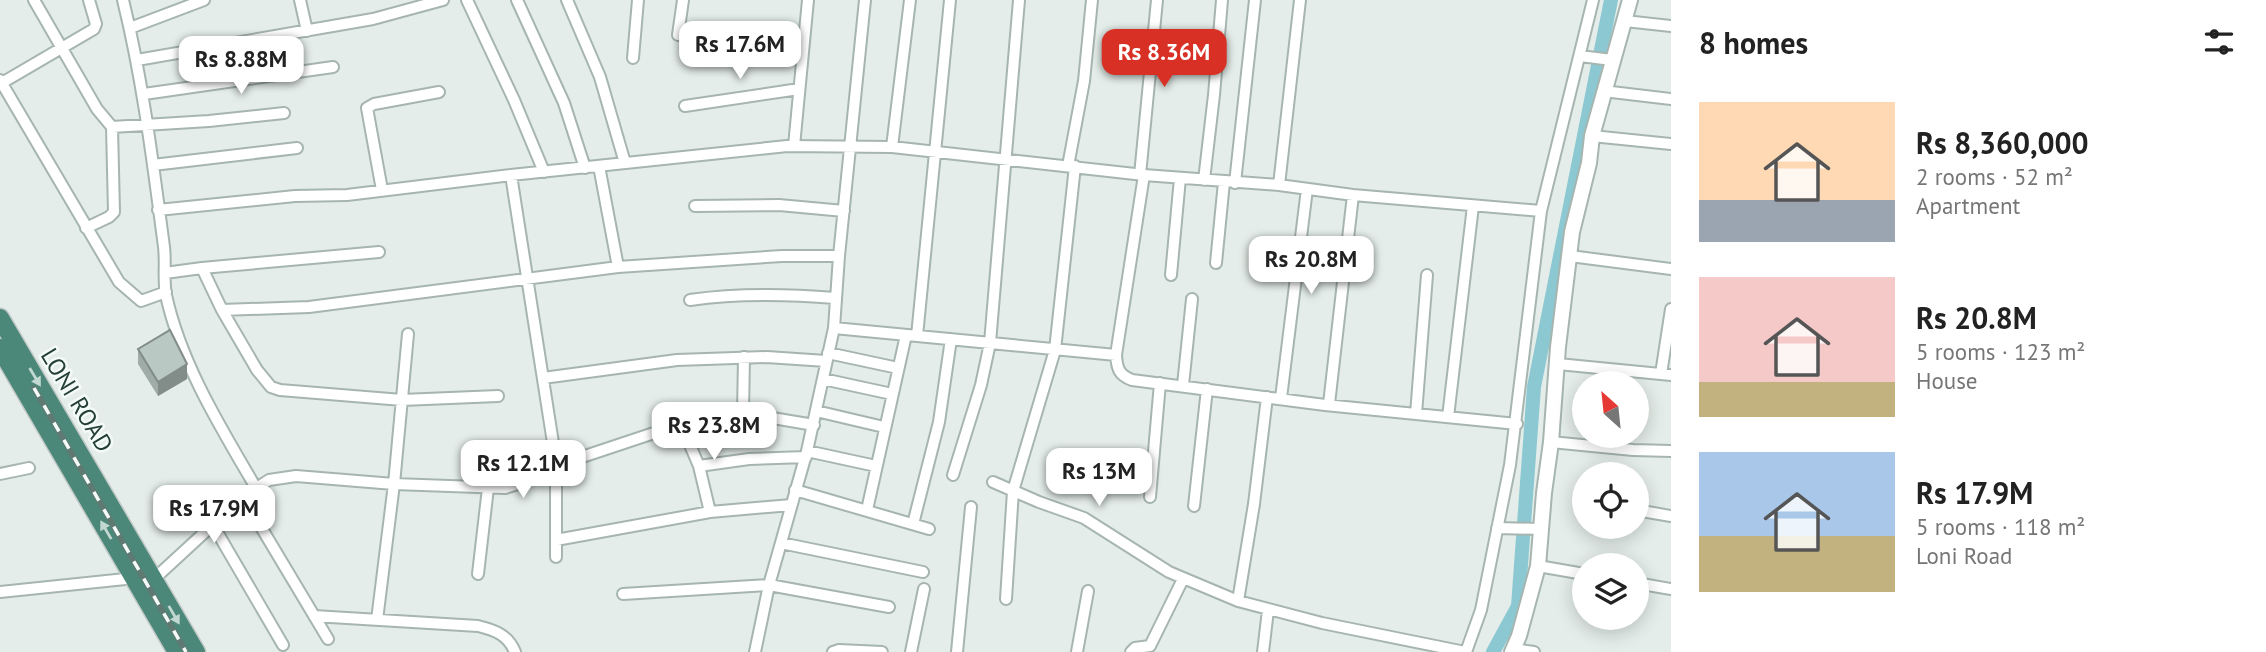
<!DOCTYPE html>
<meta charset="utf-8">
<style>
:root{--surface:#fff;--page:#f6f6f6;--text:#222;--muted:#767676;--accent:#d93025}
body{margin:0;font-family:"PT Sans",sans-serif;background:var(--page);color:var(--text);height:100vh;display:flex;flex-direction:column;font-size:26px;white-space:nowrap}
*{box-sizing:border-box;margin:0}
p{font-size:23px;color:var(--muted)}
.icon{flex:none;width:38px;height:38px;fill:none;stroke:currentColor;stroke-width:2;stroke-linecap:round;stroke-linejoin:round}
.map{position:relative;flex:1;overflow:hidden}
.drawer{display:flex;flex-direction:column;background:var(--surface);width:595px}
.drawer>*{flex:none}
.needle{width:46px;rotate:333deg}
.tools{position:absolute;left:1572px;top:371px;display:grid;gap:14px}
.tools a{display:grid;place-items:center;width:77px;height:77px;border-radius:50%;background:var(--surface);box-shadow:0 4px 18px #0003;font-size:35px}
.price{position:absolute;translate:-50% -60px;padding:0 16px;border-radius:14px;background:#fff;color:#222;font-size:23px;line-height:46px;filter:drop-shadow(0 2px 4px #0008)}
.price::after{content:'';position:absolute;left:50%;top:42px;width:21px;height:16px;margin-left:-10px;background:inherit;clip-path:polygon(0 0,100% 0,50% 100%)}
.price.active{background:var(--accent);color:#fff}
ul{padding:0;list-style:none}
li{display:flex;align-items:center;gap:21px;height:175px;padding:0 28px}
li span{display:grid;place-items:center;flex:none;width:196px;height:140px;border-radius:0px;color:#555}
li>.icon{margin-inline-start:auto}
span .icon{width:84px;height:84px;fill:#fffc;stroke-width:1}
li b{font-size:30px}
h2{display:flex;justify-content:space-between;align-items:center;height:84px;padding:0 28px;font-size:30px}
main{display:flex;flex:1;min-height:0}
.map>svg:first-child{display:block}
</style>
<main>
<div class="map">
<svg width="1671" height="652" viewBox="0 0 1671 652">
<rect width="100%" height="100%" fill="#e4ede9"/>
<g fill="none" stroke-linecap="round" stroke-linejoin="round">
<path stroke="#8cc8d2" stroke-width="14" d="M1493,652L1518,606L1534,387L1611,0"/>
<g stroke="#a6b5b0" stroke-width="14">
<path id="minor" d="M34,0L97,109L112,127L209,121L284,113
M123,0C143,81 153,164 164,247C166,263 163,279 166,295C181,364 221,428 256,488
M300,0L307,31
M467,0L514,100L544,172
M517,0L564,103L585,168
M567,0L600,77L625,163
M1625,21L1671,26
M130,28L204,0
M678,35L683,0
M715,54L802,55
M1580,56L1612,60
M633,58L638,0
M137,60L373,19L443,0
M0,80L119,282L141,301L166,292
M0,84L94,29L96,24L89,0
M1603,91L1671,99
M144,94L333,67
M685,106L799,89
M1592,136L1671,144
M794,146L808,0
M892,147L910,0
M153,165L297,148
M599,166L618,267
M1068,166L1084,81L1092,0
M511,175L556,462L561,464L681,424L731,414L743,413L814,425
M1140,175L1157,0
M1144,175L1116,355C1117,369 1119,375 1132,380L1325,405L1517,424
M1204,180L1214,95L1222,0
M1235,183L1255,0
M1279,185L1300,0
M382,190L367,108L374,104L439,92
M695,206L779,205L844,211
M158,210L295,196L347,195L511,175L787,146L892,147L1144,175L1279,185L1353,195L1541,211
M86,228L109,217L114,212L112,127
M1570,256L1671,269
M1216,263L1224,182
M202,268L379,252
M165,273L202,268L222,310L257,370L271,387L280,390L402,400L498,396
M1171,275L1180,178
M690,300C739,293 786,294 835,298
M222,310L309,307L618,267L782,256H839
M834,328L1116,355
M917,336L950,0
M828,353L898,368
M1558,364L1671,375
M1661,374L1671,309
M543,378L677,360L767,357L826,361
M823,379L892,394
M1183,385L1192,299
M1281,398L1307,189
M1329,404L1353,195
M816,411L884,427
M743,413L744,357
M1416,414L1427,275
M1448,417L1473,206
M681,424L699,466L710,512
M1551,442L1633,450L1671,451
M807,451L876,466
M556,462V557
M699,466L749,459L806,457
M0,474L29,468
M953,475L981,385L990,343L1019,0
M993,482L1039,502L1084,518L1169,572L1238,601L1322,623L1465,652
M795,490L929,529
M243,497L328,639
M1150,497L1160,383
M1194,506L1207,389
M867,510L906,335
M1636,510L1671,516
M913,524L939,422L951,339
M213,525L283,645
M1497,528L1541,529
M556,540L710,512L791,505
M781,543L923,572
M1538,566L1584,574
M478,574L488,488
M154,579L243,497L269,480L296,476L394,484L505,488L527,481L556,462
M1636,583L1671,589
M0,592L135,578
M623,594L769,585L889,607
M1006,599L1013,491L1055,350L1075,166
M1238,601L1254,504L1267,397
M314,616L478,626C495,630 508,635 515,652
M377,620L394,484L408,334
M1514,649L1534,652
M755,652L769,585L807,451L834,328L839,256L865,0
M833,652L839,650L882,652
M911,652L924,589
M957,652L971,507
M1077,652L1088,591
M1131,652L1135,648L1150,646L1183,579
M1263,652L1268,610
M1466,652L1481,610L1510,465L1541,211L1593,0"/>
</g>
<g stroke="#a6b5b0" stroke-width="18">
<path id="tertiary" d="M1512,652L1519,636L1538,566L1544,493L1551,442L1558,347L1572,232L1589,163L1592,136L1630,0"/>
</g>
<g stroke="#c1c9c7" stroke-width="21">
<path id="trunk" d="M0,318L196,652
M0,348L177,652"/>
</g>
<use href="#minor" stroke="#fff" stroke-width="10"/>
<use href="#tertiary" stroke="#fff" stroke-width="14"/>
<use href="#trunk" stroke="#4c8879" stroke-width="18"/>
<g stroke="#5e7a73" stroke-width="6">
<path id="rail" d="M34,388L186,652"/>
</g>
<use href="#rail" stroke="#f4faf7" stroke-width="3.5" stroke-dasharray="10" stroke-linecap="butt"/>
</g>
<path fill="#9faca7" d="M138,349L187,379L158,396L138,364Z"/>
<path fill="#828c88" d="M187,364V379L158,396V382Z"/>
<path fill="#b9c8c2" stroke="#828c88" stroke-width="2" d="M170,330L187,364L158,382L138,349Z"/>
<defs><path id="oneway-solid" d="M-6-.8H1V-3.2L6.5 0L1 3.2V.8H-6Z" transform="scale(1.75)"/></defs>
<g fill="#c2d8d1">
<use href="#oneway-solid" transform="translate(35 377) rotate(59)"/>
<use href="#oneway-solid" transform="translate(106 530) rotate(-120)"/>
<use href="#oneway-solid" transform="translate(174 615) rotate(60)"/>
</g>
<g text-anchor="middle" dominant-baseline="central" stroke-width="5" stroke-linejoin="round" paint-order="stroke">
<g font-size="24" fill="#233f37" stroke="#f4faf7">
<text transform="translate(77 400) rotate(59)">LONI ROAD</text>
</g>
</g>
</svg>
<div class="tools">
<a><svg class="needle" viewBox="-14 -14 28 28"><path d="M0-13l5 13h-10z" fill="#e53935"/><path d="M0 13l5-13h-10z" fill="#767676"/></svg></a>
<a><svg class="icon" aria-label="locate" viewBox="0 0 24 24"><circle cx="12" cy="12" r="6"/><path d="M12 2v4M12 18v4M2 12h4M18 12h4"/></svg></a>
<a><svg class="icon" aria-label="layers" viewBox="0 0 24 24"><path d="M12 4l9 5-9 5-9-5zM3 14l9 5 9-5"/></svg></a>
</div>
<b class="price" style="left:740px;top:81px">Rs 17.6M</b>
<b class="price active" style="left:1164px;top:89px">Rs 8.36M</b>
<b class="price" style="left:241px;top:96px">Rs 8.88M</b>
<b class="price" style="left:1311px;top:296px">Rs 20.8M</b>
<b class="price" style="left:714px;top:462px">Rs 23.8M</b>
<b class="price" style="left:523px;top:500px">Rs 12.1M</b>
<b class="price" style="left:1099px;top:508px">Rs 13M</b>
<b class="price" style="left:214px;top:545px">Rs 17.9M</b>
</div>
<section class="drawer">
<h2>8 homes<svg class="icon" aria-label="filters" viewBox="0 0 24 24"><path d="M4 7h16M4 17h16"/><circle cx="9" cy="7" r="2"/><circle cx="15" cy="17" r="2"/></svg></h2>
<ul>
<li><span style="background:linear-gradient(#ffd9b3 70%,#9aa5b1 0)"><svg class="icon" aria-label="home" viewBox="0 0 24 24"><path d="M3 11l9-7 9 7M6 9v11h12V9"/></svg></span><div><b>Rs 8,360,000</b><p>2 rooms · 52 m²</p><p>Apartment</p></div></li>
<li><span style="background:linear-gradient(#f6c9c9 75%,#c2b280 0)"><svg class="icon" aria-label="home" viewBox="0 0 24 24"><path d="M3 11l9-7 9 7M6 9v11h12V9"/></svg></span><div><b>Rs 20.8M</b><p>5 rooms · 123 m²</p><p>House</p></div></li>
<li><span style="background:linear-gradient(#a9c7e8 60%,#c2b280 0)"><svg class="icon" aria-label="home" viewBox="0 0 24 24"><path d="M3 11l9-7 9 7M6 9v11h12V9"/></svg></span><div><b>Rs 17.9M</b><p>5 rooms · 118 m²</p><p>Loni Road</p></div></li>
</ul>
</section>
</main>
